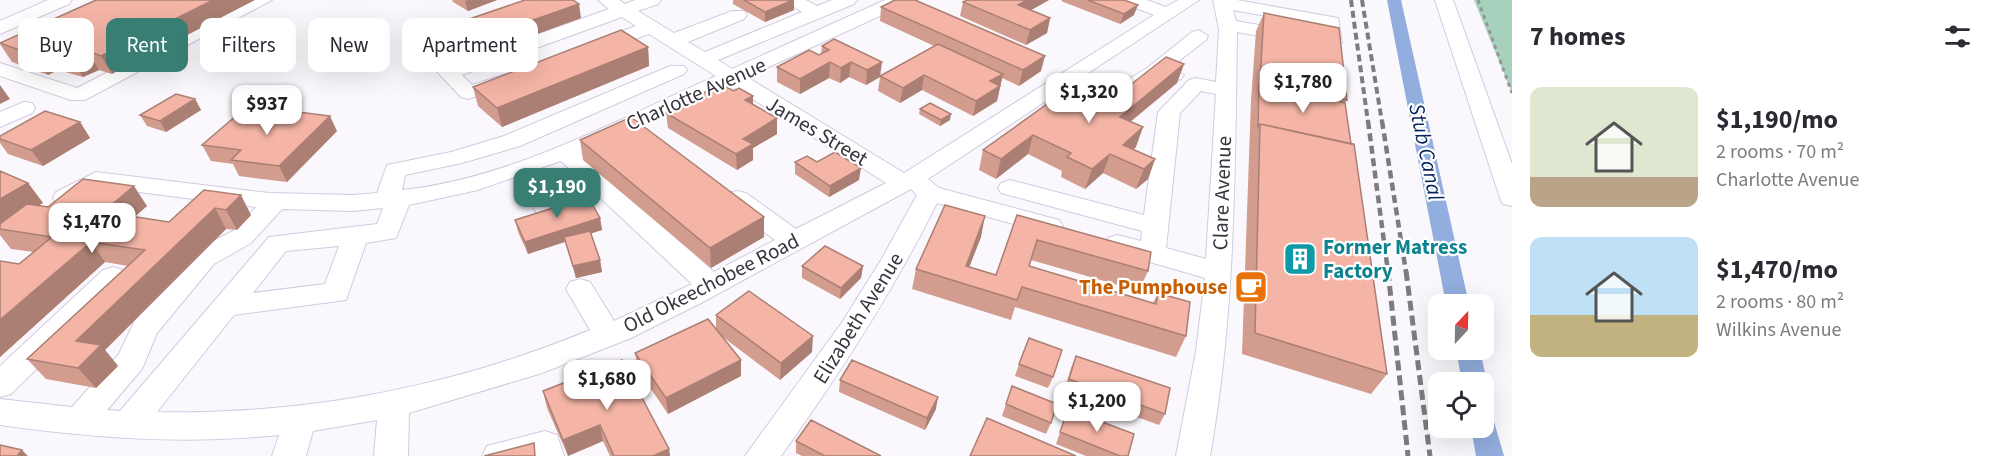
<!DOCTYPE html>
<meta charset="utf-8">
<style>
:root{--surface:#fff;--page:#f7f7f7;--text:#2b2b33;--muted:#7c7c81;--accent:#387e73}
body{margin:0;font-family:"Source Sans 3",sans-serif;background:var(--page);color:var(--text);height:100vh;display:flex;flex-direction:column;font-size:22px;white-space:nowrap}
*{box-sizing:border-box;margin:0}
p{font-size:20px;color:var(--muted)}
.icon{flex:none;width:33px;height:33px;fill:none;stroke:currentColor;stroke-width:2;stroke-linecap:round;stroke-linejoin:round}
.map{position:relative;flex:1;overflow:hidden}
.details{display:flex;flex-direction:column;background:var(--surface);width:480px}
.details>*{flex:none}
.top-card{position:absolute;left:18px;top:18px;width:570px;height:54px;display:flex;gap:12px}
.needle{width:39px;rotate:22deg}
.controls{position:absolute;left:1428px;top:294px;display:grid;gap:12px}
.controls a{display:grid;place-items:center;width:66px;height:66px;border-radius:12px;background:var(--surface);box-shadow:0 6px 24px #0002;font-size:30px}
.price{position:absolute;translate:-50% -51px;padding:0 14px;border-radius:12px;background:#fff;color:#222;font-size:20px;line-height:39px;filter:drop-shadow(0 2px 3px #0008)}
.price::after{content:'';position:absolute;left:50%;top:36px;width:18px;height:14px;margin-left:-9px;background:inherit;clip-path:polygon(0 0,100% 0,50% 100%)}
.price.on{background:var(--accent);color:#fff}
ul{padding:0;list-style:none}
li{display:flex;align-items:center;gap:18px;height:150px;padding:0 18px}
li span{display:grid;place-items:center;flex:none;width:168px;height:120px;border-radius:12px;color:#555}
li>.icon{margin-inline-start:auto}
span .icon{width:72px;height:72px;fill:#fffc;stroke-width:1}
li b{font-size:26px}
h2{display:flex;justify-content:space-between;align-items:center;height:72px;padding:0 18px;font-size:26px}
.chip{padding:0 21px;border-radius:12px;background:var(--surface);box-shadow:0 6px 24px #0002;font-size:21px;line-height:54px}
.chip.on{background:var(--accent);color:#fff}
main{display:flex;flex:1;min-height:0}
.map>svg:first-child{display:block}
</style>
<main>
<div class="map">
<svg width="1512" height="456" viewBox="0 0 1512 456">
<rect width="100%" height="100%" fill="#faf8fd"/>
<path fill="#a6d2bd" d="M1474,0H1512V93Z"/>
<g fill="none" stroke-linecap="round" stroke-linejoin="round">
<path fill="#92aede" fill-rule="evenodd" d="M1387,0H1401L1469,304H1446Z
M1456,350H1480L1487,382L1484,388V382H1462Z
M1484,415L1493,418L1504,456H1476L1471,428H1484Z"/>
<g stroke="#d1cae1" stroke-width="2">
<path id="minor" d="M48,0H72L69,4L0,34V21Z
M249,0H272L85,100H71L0,76V63L77,88Z
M598,0H619L625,4L635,0H661L658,4L638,11L674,33L732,11H744L747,15L744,19L688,42L705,52L802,12L784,0H806L817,6L832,0H857L854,4L718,60L732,69L885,0H909L906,4L747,77L904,173L1154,15L1125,4L1122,0H1147L1166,7L1178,0H1199L928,179L939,188L1059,220L1063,226L1059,232L1050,234L937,203C893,292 839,375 781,456H745L843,321L881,260L917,195L911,189L701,303L631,338L542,373L409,413L408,456H374L377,420L313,431L306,456H272L279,435C185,445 93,438 0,425V399L72,407L119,354L135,320L196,250L233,231L256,207L100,187L65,206L56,204L53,198L56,192L96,172L269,193L354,195L377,193L387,165L451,152L504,136L670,66H684L687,70L684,74L520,146L462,163L405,175L402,190C510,179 617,120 716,76L649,34L603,51H589L586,47L589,43L636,26L622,17L462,75L472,85L506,74L513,76L516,80L513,84L468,99L461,97L407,40L410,36L456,20H470L472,24L470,28L430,42L452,65L609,9ZM730,85L886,183L796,229L746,193L737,191L728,193L725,199L728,205L775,240L714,272L581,154ZM561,161L692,284L614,321L590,282L580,279L570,282L566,289L590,330C452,387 306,415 157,412L234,315L346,300L366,243L396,238L409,205L478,190L518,176L537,214L546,216L555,214L558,208L537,169ZM383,208L377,224L269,237L120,411L107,410L142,369L157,333L214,264L251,243L282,209L354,211ZM339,246L325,284L253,293L286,251Z
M1213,0H1237L1338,18L1342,43L1332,49L1237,32C1235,175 1235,316 1210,456H1176L1196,351L1205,278L1108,250L1104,244L1108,238L1117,235L1141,241L1142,231L1001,193L998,188L1001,183L1010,180L1144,215L1158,112L1189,80L1196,78L1216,82L1219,29ZM1233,10L1322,26V36L1236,21ZM1201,91L1216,94L1206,259L1166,248L1180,113Z
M1435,0H1453L1512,164V206L1503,204L1500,198Z
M1199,30L1208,36L1206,40L1171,67L1184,75L1181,79L1174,81L1158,76L1095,120H1079L1076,115L1079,110L1147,68L1192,32Z
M24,102L32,103L35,108L32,113L0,127V112Z
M113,267L123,270L127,277L123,284L11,394L0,397V366L103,270Z
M545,431L557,435L564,456H482L487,446Z"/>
</g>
<path stroke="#97949b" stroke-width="3" stroke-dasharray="4 4" stroke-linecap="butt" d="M1478,0L1512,93"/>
<use href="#minor" fill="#fff" fill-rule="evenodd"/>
<path stroke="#7d7a81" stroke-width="4" stroke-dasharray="7 4" stroke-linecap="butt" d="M1351,0L1368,122
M1362,0L1382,122"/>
<path stroke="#7d7a81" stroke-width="4.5" stroke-dasharray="8 4.5" stroke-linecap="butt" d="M1368,121L1388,272
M1382,121L1406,272"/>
<path stroke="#7d7a81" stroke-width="5" stroke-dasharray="10 5" stroke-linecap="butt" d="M1388,271L1408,456
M1406,271L1430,456"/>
</g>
<path fill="#d29c8f" d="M96,0L112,74L99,70L83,77L58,70L48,75L12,62L0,44V43Z
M452,0H497L468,11L453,2Z
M733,0H794V10L765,22L733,4Z
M967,0H1049L1031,10L1050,18L1047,33L1026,45L960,16L963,2Z
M1062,0H1124L1134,15L1120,24L1061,1Z
M881,7L1041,71L1019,86L1002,78L997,101L973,116L922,90L900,103L878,91L880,77L866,85L849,77L840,83L829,78L800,94L777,82V67L819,55L821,54L822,46L880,76L934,46L880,21Z
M1264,13L1347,100L1345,103L1351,144L1387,374L1371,394L1242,354L1251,100L1256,31Z
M581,18L454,64L435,46L431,32Z
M648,47L649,66L502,127L478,106L473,87Z
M1184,64L1177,83L1130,122L1136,147L1133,149L1155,159L1148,179L1136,189L1103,173L1085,189L1061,177L1062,171L1028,154L996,179L979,170L983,150L1102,107Z
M734,91L753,96V105L777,118V134L753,148V160L737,170L668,128L666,113Z
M195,99L201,110L166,132L147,126L140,115Z
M920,109L950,120L940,126L919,114Z
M264,119L337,131L287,182L239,176L233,164L211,161L202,145Z
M80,122L90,138L43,166L8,154L0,143V136Z
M580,140L764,237L711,268L583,160Z
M795,162H817L859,180L829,197L795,174Z
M0,171L28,183L43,203L39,205L48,207L147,206L134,217L169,222L204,190L251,215L237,230L226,229L105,350L118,366L96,388L46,379L27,359L128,266L105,262L0,357V261L19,264L34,252L11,249L0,235Z
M1017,215L1148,271L1139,291L1031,260L1029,267L1153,303L1158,293L1186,336L1176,357L1015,307L1011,320L912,289L916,269L981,237L969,267L996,275Z
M600,218L602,230L590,233L600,260L602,272L576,278L565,241L528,254L518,232L515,220Z
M802,266H863L861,278L840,299L802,278Z
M716,315L812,352L780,380L720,335L741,360V376L668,414L638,370L635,353L716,330Z
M1076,356L1165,414L1159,425L1064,391L1071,368Z
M1019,364L1053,377L1048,388L1015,376Z
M840,380L936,409L925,430L839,392Z
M543,391L669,449L670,456H610L603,441L568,456L547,408Z
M1006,404L1051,423L1046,434L1002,416Z
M1068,409L1128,456H1086L1056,444Z
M796,441L881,456H802L796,453Z"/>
<path fill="#ab7f74" d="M213,0H255L112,74L101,56Z
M469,0H497L468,11L465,1Z
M794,0V10L765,22V12Z
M1027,0H1049L1015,19L1018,5Z
M579,4L581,18L454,64L450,49Z
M1138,5L1134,15L1120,24L1124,14Z
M1050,18L1047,33L1026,45L1030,30Z
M648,47L649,66L502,127L497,108Z
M47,51L58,70L48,75L36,56Z
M88,51L99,70L83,77L71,59Z
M1045,56L1041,71L1019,86L1023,70Z
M830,62L829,78L800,94V79Z
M851,62L849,77L840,83L841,68Z
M882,62L880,77L866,85L867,70Z
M1184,64L1177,83L1113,136L1120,117Z
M1003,74L997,101L973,116L976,101L990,81Z
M924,75L922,90L900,103L903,88Z
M0,85L10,99L0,104Z
M753,96V111L745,100Z
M195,99L201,110L166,132L160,121Z
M951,114L950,120L940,126L941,120Z
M330,116L337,131L287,182L279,166Z
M777,118V134L753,148V160L737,170L736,154L743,139Z
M80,122L90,138L43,166L31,150Z
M1143,127L1136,147L1122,159L1123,145Z
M1033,135L1028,154L996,179L1001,159Z
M1110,154L1103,173L1085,189L1092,169Z
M1155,159L1148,179L1136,189L1144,169Z
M861,168L859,180L829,197L830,186Z
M28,183L43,203L0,228V199Z
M134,186L147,206L117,232L103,212Z
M241,195L251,215L237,230L226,210Z
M215,208L226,229L105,350L118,366L96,388L78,368L76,341Z
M985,216L981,237L963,283L966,266Z
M764,217V237L711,268L710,248Z
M600,218L602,230L528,254L525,242Z
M91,242L105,262L0,357V320Z
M600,260L602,272L576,278L573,266Z
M863,266L861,278L840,299L841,288Z
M813,336L812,352L780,380L781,363Z
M741,360V376L668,414L666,398Z
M938,397L936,409L925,430L927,418Z
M600,425L603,441L568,456L563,440Z
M669,449L670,456H653Z
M22,450L28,456H17Z"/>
<path fill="#f4b5a6" stroke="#ab7f74" stroke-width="1.5" d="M96,0H213L101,56L88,51L71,59L47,51L36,56L0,43Z
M525,0H573L579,4L450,49L431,32Z
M744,0H793L765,12Z
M895,0H915L1045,56L1023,70L881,7Z
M967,0H1027L1018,5L1050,18L1030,30L963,2Z
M1088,0H1124L1138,5L1124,14Z
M1264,13L1339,28L1347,100L1260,81Z
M621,30L648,47L497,108L473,87Z
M834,39L882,62L867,70L851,62L841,68L830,62L800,79L777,67L809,50L819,55L829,50L822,46Z
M938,44L1003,74L990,81L1000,86L976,101L924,75L903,88L880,76Z
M1166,57L1184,64L1120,117L1143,127L1123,145L1155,159L1144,169L1110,154L1092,169L1067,157L1071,153L1033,135L1001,159L983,150L1065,91L1102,107Z
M720,84L734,91L739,88L753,96L745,100L777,118L743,139L753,144L736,154L666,113Z
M1259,85L1345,103L1351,144L1260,124L1258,127Z
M176,94L195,99L160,121L140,115Z
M930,103L951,114L941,120L920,109Z
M275,109L330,116L279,166L231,160L241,150L202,145L237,115L264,119Z
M45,111L80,122L31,150L0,139V136Z
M631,117L764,217L710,248L580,140Z
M1260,124L1354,144L1387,374L1255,333Z
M835,152L861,168L830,186L795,162L807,156L817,162Z
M0,171L28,183L0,199Z
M83,179L134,186L103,212L169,222L204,190L241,195L226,210L215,208L76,341L101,345L78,368L27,359L145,250L91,242L0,320V261L19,264L52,237L0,229V224L27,204L48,207Z
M588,197L600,218L525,242L515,220Z
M945,205L985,216L966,266L996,275L1017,215L1151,252L1148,271L1037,240L1029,266L1156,304L1158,293L1190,302L1186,336L1022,287L1017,300L916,269Z
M590,231L600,260L573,266L564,237Z
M825,246L863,266L841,288L802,266Z
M749,291L813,336L781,363L716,315Z
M708,319L741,360L666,398L635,353Z
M1029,338L1062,350L1053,377L1019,364Z
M1076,356L1170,388L1165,414L1069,379Z
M622,360L669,449L653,456H614L600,425L563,440L543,391Z
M852,360L938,397L927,418L840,380Z
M1012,386L1057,404L1051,423L1006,404Z
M1068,409L1134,434L1128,456H1120L1060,432Z
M987,418L1076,456H970Z
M811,420L881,456H825L796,441Z
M534,443L535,456H484Z
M0,445L22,450L17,456H0Z"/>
<defs>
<g id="building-square" transform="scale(1.725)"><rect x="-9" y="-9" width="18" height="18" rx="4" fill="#0f9aa8" stroke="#fff"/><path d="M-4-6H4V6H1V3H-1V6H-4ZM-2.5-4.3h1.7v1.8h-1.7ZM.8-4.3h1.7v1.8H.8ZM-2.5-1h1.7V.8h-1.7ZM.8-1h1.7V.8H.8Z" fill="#fff"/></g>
<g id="cafe-square" transform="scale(1.725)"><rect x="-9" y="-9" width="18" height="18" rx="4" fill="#e8710a" stroke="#fff"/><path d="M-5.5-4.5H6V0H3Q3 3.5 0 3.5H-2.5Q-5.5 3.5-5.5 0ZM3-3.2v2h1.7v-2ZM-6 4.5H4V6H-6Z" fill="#fff"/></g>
</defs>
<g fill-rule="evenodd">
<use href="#building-square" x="1300" y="259"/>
<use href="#cafe-square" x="1251" y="287"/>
</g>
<g text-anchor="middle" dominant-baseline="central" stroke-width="4.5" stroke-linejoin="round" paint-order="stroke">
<g font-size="21" fill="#37343d" stroke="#fff">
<text transform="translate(696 94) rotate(-24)">Charlotte Avenue</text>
<text transform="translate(817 131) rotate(31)">James Street</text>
<text transform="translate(1222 193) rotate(-88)">Clare Avenue</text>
<text transform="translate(711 283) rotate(-27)">Old Okeechobee Road</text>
<text transform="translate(858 318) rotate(-58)">Elizabeth Avenue</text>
</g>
<g font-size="21" font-weight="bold" fill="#0d838f" stroke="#fff" text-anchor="start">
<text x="1323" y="247">Former Matress<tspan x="1323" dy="24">Factory</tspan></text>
</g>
<g font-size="21" font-weight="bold" fill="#c56008" stroke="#fff" text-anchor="end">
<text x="1228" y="287">The Pumphouse</text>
</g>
<g font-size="22" font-style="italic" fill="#07255d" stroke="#fff">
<text transform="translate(1426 152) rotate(78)">Stub Canal</text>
</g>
</g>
</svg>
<div class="controls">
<a><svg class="needle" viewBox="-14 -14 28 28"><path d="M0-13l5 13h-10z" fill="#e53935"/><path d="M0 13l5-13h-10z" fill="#7c7c81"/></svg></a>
<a><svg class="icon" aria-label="locate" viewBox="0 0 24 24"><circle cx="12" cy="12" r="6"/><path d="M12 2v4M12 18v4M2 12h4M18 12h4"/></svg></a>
</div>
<b class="price" style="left:1303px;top:114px">$1,780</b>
<b class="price" style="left:1089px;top:124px">$1,320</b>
<b class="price" style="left:267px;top:136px">$937</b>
<b class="price on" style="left:557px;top:219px">$1,190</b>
<b class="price" style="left:92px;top:254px">$1,470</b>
<b class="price" style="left:607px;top:411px">$1,680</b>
<b class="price" style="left:1097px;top:433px">$1,200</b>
<div class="top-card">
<a class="chip">Buy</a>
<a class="chip on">Rent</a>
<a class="chip">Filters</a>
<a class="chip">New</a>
<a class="chip">Apartment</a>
</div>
</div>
<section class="details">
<h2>7 homes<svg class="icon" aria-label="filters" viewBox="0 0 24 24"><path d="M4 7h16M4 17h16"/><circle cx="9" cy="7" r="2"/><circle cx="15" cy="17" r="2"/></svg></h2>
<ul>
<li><span style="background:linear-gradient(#dfe7d0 75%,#b9a48a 0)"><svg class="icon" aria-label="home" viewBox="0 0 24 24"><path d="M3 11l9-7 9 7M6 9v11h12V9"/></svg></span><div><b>$1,190/mo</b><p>2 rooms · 70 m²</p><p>Charlotte Avenue</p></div></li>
<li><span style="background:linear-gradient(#bfe0f5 65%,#c2b280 0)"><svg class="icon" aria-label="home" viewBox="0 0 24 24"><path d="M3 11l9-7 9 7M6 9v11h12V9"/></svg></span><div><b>$1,470/mo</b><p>2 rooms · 80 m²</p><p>Wilkins Avenue</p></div></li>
</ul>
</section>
</main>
